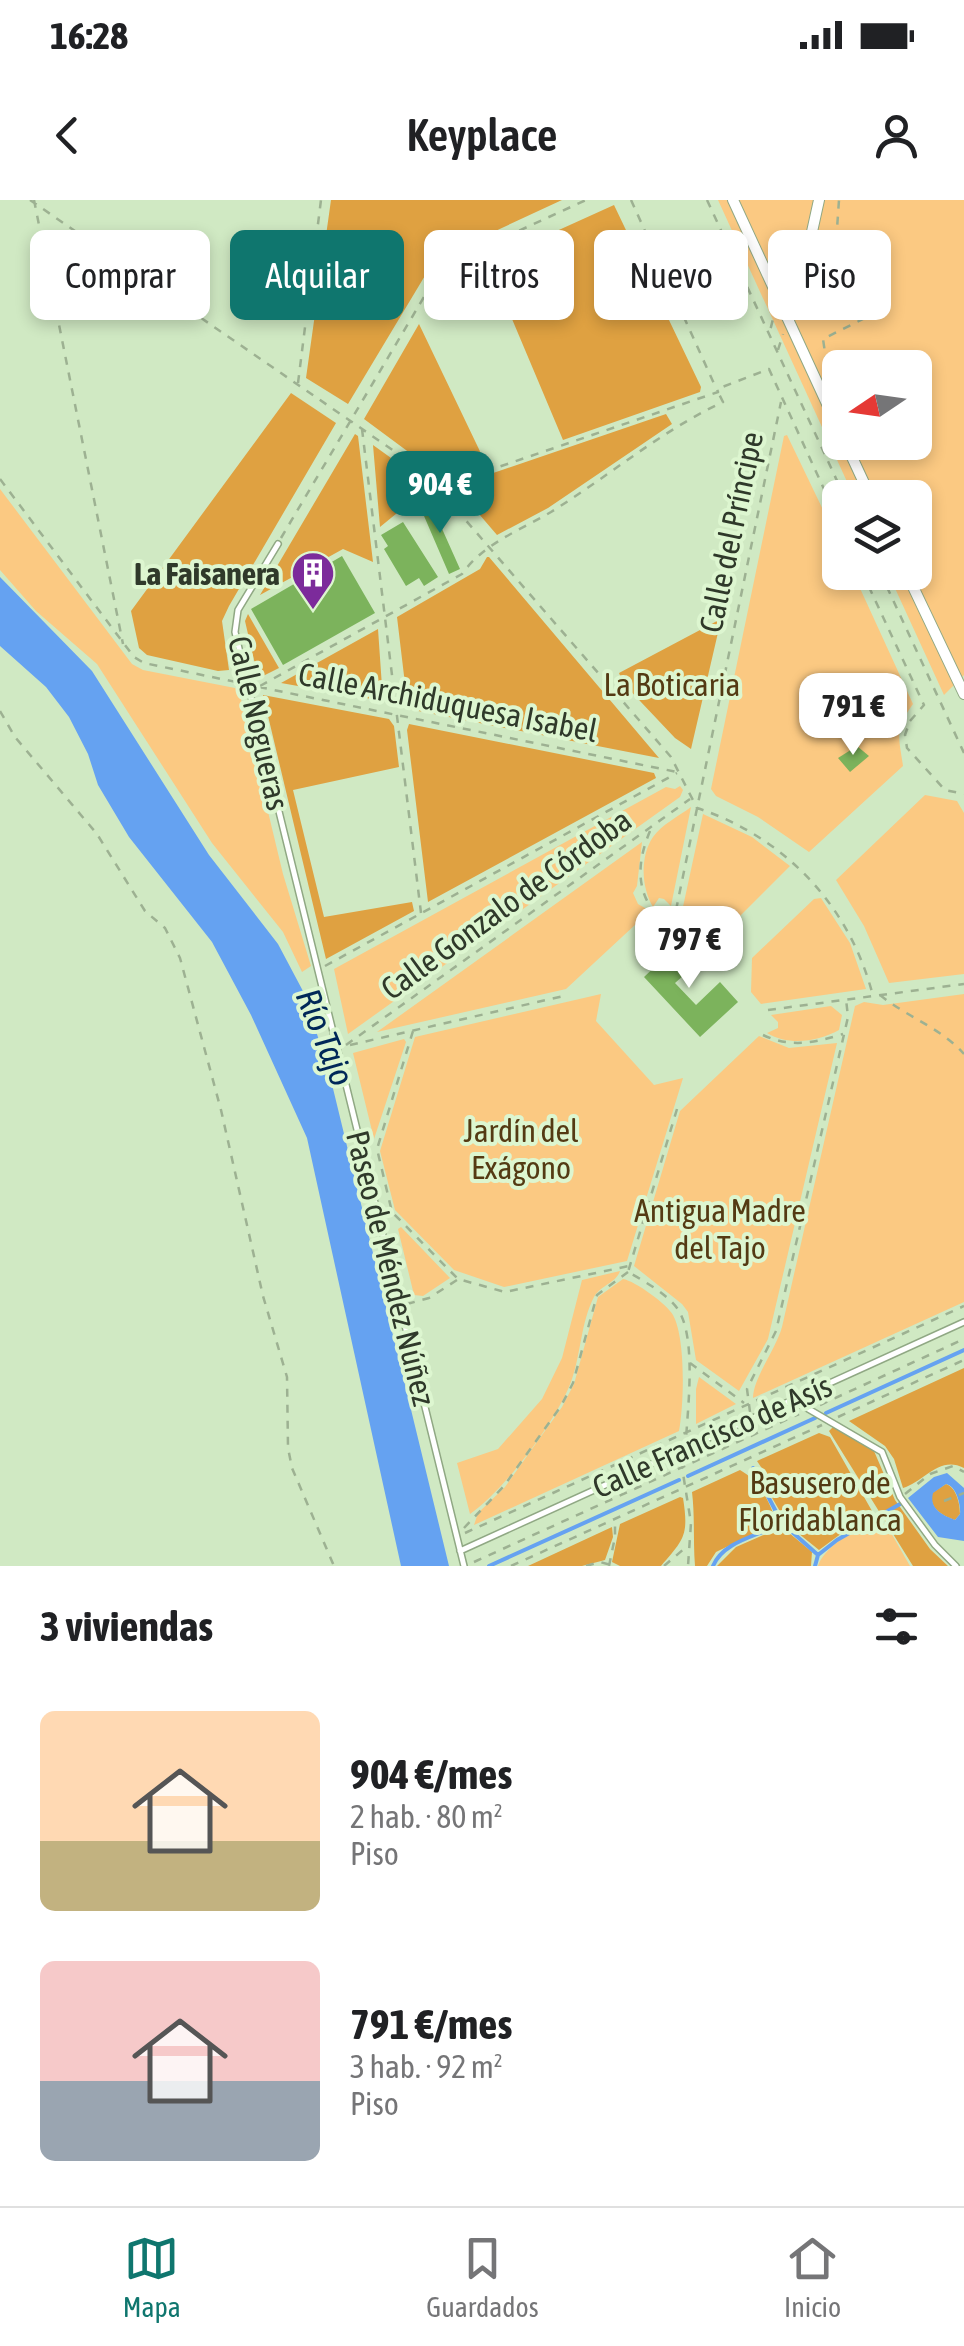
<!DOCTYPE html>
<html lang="es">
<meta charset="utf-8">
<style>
:root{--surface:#fff;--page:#f6f6f6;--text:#202124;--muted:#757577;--line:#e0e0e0;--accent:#0f766e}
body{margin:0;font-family:"Asap Condensed",sans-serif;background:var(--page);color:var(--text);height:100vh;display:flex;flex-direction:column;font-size:38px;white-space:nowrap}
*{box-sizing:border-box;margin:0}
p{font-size:32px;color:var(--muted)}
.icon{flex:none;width:55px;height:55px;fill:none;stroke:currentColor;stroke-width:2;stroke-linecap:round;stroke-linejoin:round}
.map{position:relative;height:1366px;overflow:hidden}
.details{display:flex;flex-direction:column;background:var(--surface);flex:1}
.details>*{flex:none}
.banner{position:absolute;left:30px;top:30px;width:905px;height:90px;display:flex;gap:20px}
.needle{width:65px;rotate:257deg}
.fabs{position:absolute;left:822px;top:150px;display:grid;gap:20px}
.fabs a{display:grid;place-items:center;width:110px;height:110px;border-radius:15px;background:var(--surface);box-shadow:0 5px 15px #0003;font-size:50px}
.price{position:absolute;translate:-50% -85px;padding:0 22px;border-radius:20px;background:#fff;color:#222;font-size:32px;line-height:65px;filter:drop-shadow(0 2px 5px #0008)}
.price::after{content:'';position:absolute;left:50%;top:60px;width:30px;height:22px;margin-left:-15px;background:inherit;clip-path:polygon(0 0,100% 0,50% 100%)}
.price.selected{background:var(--accent);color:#fff}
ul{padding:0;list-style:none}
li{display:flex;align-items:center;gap:30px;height:250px;padding:0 40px}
li span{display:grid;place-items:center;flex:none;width:280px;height:200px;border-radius:15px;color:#555}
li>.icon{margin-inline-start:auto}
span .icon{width:120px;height:120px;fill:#fffc;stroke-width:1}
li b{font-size:42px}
h2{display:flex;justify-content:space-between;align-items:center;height:120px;padding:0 40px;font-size:42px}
.chip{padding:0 35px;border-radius:15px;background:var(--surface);box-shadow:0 5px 15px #0003;font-size:35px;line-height:90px}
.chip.selected{background:var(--accent);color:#fff}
.status{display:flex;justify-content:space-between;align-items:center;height:70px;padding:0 50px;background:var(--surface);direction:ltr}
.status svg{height:28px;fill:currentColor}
header{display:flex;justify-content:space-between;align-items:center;height:130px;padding:0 40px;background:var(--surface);font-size:45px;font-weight:600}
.menu{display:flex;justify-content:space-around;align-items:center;height:140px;border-top:2px solid var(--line);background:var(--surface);font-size:28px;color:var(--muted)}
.menu a{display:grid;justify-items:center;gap:5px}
.menu .selected{color:var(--accent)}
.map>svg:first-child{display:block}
</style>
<div class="status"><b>16:28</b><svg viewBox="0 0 49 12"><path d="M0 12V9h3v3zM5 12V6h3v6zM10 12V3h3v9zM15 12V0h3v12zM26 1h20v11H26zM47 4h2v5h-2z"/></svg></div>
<header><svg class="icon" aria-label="back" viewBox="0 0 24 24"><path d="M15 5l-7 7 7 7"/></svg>Keyplace<svg class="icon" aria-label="person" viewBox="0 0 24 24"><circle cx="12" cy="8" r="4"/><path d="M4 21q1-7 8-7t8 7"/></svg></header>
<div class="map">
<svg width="964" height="1366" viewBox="0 0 964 1366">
<rect width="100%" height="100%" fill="#d0e9c3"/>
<path fill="#fbc982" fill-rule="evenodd" d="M718,0H964V475L944,495L888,373L915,372V298L854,297ZM840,168H915V242H840Z
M787,235L840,345V372L853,373L913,504C894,530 899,537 903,566L809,652L758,617L716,596L711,589L784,236Z
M0,289L132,464L143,470L235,488L239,491L283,674L311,766L302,772L283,732L212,643L97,464L36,411L0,370Z
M680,586L683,590L680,597L348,834L334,769L666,587L675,589Z
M925,595L957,601L964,613V774L889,783L864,726L836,680Z
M691,607L671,706L664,699L659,698L653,707C641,687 640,656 653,637C661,625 679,616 691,607Z
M703,614L752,637L790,666L725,731L692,728L681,716Z
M642,642L637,686L633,693L638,704L650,711L566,789L377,832Z
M821,698L850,743L866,789L761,804L751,792L752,758L814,699Z
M601,794L596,821L654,885L683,878L627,1061L504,1087L454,1070L395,1010L380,951L415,837Z
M964,794V1102L753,1198C753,1178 776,1149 782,1127L855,806L864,802L883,805Z
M831,806L842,815L839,830C817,842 789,846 767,833L778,828V822L771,815Z
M759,836L789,848L837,843L768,1139L739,1191L696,1160L688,1112L682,1104L634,1066L680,911Z
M404,839L406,842L374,939L353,853Z
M401,1027L450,1078L423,1096L414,1095L398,1029Z
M620,1071C616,1083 601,1085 594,1097C581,1122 581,1153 572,1179C559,1218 503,1292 470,1314L457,1263L498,1249L542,1199L562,1158L582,1080Z
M623,1079C635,1081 667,1104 673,1115C686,1139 684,1204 679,1231L474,1325L478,1313L505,1287L562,1207L574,1184L598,1097Z
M699,1177L736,1204L696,1224V1189Z
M879,1319L890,1331L910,1366H818C825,1345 859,1327 879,1319Z"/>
<path fill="#dfa141" d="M331,0H562L435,59L348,204L306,178Z
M614,5L701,187L700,192L563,240L488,62Z
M419,124L487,266L445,279L364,219Z
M291,193L336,223L229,406L222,421L229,470L218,471L147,455L139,448L131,411Z
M666,214L672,224L548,308L497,335L455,286Z
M355,234L358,236L373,362L343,349L260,395Z
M373,245L430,286L380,327Z
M487,357H489L659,558L408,509L397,417L480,369Z
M248,414L279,468L263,476L257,473L245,421Z
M717,421L720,424L691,549L675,538L623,483L619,473Z
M378,429L383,501L281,483Z
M263,495L389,519L394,526L399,567L293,590L324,717L412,702L414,711L326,759Z
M409,524L654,573L656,578L428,702L407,530Z
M964,1168V1268C939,1255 924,1282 903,1288L894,1259L885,1246L849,1221Z
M833,1227L874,1251L895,1300L930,1349L948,1366H913L829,1231Z
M819,1233L830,1237L872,1311L819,1350L788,1325L761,1279L763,1270L757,1261Z
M740,1270C758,1280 771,1302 776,1323L716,1352L707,1366H695C693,1341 695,1317 692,1292Z
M946,1284C956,1287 960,1303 960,1314L955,1320C942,1315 929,1309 932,1293Z
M680,1297L683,1298C689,1336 684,1339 661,1366H620L612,1362L620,1324Z
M612,1327L613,1337L605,1360L582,1366H528Z
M782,1327L812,1352L811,1366H717L736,1347Z"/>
<path fill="#65a2f1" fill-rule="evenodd" d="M0,377L92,471L209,655L278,744L304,793L329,872L449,1366H401L307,938L251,815L212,742L129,637L98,585L88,554L69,517L46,487L0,446Z
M947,1273L964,1288V1341L938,1337L908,1298L934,1277ZM946,1284C956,1286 961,1304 960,1314L955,1320C942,1315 929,1309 933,1293Z"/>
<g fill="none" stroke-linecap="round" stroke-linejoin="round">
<path stroke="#65a2f1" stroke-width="4" d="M826,1213L964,1150
M688,1276L815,1218
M782,1323L818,1355L815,1366
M818,1355L837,1340L900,1304
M489,1366L679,1280
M713,1366C724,1340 760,1336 782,1323L753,1268"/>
</g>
<path fill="#7cb35c" d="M438,302L445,320L439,322L460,369L449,374L421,309Z
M403,322L438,377L424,386L419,378L406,386L384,349L388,346L381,335Z
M342,356L375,413L283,465L251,409Z
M857,546L869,556L850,572L838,558Z
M682,741L700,761L675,783L696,805L720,782L738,802L700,837L644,777Z"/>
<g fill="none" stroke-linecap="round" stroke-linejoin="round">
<g stroke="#90a884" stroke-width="8">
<path id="lane" d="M278,344L238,410L235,432L464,1366
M793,1200L882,1252L900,1297L935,1345L956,1366
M460,1351L964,1122"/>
</g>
<g stroke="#90a884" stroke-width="12">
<path id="street" d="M733,0L840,232
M788,118L806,59L819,0
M845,242L871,298
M906,372L964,494"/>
</g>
<path stroke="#9db192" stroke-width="2.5" stroke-dasharray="8 8" stroke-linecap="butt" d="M30,0L423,271L671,557L697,608C785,637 850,706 873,796
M34,0L123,444
M631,0L716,188
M707,0L845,298
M769,105L773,119L770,131
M778,150L783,134
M829,180L823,139L871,115L837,29L839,0
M298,183L321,0
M362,229L421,713
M0,279L134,457L144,463L241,483
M440,287L718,192L717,189L769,169L840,324
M281,338L437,75L453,61L586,0
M862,372L924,505L910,521L905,535L907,548L945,590L964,594
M880,372L964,553
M260,486L462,374C484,343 519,331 551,312C609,276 661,231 723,202L718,192
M259,487L677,572
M0,511L15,537L97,634L145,711L165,728L180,758L221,910L263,1096L287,1177L288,1248L292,1268L334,1366
M650,631C639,657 635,685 652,709
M676,710L781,202
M325,766L677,573
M880,795C907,817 941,828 964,854
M768,810L964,784
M413,831L377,949L392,1012L458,1079L505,1092L629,1066
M763,835C791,848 814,843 843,834
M346,845L690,599
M350,845L568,795
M677,909L628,1072C644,1081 669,1095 679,1111C696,1140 688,1206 686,1239
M407,1104L429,1098L457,1080
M690,1163L744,1203
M820,1205L964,1139
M750,1212L747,1189L776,1131L848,817L846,799
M838,1217L964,1160
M681,1261L691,1323L688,1366
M905,1294L930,1274L953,1266L964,1272
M944,1301L964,1293
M464,1328L504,1286L561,1206L573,1183L597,1095L628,1072
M465,1333L964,1106
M474,1362L799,1214
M511,1366L822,1225
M586,1366L600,1362L615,1366
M609,1366L615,1337V1319
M664,1366L685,1348"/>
<use href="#lane" stroke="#fff" stroke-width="5"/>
<use href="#street" stroke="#fff" stroke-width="10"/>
</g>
<defs>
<g id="building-pin" transform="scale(2.25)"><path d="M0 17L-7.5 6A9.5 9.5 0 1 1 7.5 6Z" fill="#7c2b9b" stroke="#ddf6d0"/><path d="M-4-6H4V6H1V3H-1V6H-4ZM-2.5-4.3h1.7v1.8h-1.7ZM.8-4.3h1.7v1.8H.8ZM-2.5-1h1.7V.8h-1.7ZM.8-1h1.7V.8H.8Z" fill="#fff"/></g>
</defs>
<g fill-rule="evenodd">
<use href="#building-pin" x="313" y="373"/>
</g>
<g text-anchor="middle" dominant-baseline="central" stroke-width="8" stroke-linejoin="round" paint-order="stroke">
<g font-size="32" fill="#2f392a" stroke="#ddf6d0">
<text transform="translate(731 332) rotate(-78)">Calle del Príncipe</text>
<text transform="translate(448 502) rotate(11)">Calle Archiduquesa Isabel</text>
<text transform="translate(259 523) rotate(77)">Calle Nogueras</text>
<text transform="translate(506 704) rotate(-36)">Calle Gonzalo de Córdoba</text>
<text transform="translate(391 1068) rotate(76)">Paseo de Méndez Núñez</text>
<text transform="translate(712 1236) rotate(-24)">Calle Francisco de Asís</text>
</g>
<g font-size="32" font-weight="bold" fill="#2f392a" stroke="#ddf6d0" text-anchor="end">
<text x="280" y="373">La Faisanera</text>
</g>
<g font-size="32" fill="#543a13" stroke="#ddf6d0">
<text x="672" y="484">La Boticaria</text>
<text x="521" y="930">Jardín del<tspan x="521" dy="37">Exágono</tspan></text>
<text x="720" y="1010">Antigua Madre<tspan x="720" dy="37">del Tajo</tspan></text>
<text x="820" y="1282">Basusero de<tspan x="820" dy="37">Floridablanca</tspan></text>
</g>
<g font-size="35" font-style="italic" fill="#002858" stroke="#ddf6d0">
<text transform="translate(326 837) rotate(68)">Río Tajo</text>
</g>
</g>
</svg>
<div class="fabs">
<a><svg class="needle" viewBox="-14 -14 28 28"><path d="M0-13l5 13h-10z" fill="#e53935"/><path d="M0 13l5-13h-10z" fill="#757577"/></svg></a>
<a><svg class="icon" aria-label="layers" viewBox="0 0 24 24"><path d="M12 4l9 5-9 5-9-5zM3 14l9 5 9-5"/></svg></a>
</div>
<b class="price selected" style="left:440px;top:336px">904 €</b>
<b class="price" style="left:853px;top:558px">791 €</b>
<b class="price" style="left:689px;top:791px">797 €</b>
<div class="banner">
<a class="chip">Comprar</a>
<a class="chip selected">Alquilar</a>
<a class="chip">Filtros</a>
<a class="chip">Nuevo</a>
<a class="chip">Piso</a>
</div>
</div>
<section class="details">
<h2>3 viviendas<svg class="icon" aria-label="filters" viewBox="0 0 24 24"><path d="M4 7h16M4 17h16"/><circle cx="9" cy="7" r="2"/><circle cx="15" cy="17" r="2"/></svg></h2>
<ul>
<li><span style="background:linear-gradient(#ffd9b3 65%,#c2b280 0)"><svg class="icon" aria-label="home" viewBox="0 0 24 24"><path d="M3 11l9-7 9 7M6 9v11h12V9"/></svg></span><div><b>904 €/mes</b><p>2 hab. · 80 m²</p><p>Piso</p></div></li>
<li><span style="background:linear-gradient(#f6c9c9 60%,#9aa5b1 0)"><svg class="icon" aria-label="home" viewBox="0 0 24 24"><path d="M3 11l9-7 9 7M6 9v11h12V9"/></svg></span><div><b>791 €/mes</b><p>3 hab. · 92 m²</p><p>Piso</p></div></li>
</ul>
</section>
<nav class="menu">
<a class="selected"><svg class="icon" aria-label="map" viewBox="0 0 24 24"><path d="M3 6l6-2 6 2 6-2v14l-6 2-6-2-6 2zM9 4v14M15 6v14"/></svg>Mapa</a>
<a><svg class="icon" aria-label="saved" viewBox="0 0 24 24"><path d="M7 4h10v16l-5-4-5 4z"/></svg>Guardados</a>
<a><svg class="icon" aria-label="home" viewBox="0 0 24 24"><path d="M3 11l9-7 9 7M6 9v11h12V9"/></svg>Inicio</a>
</nav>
